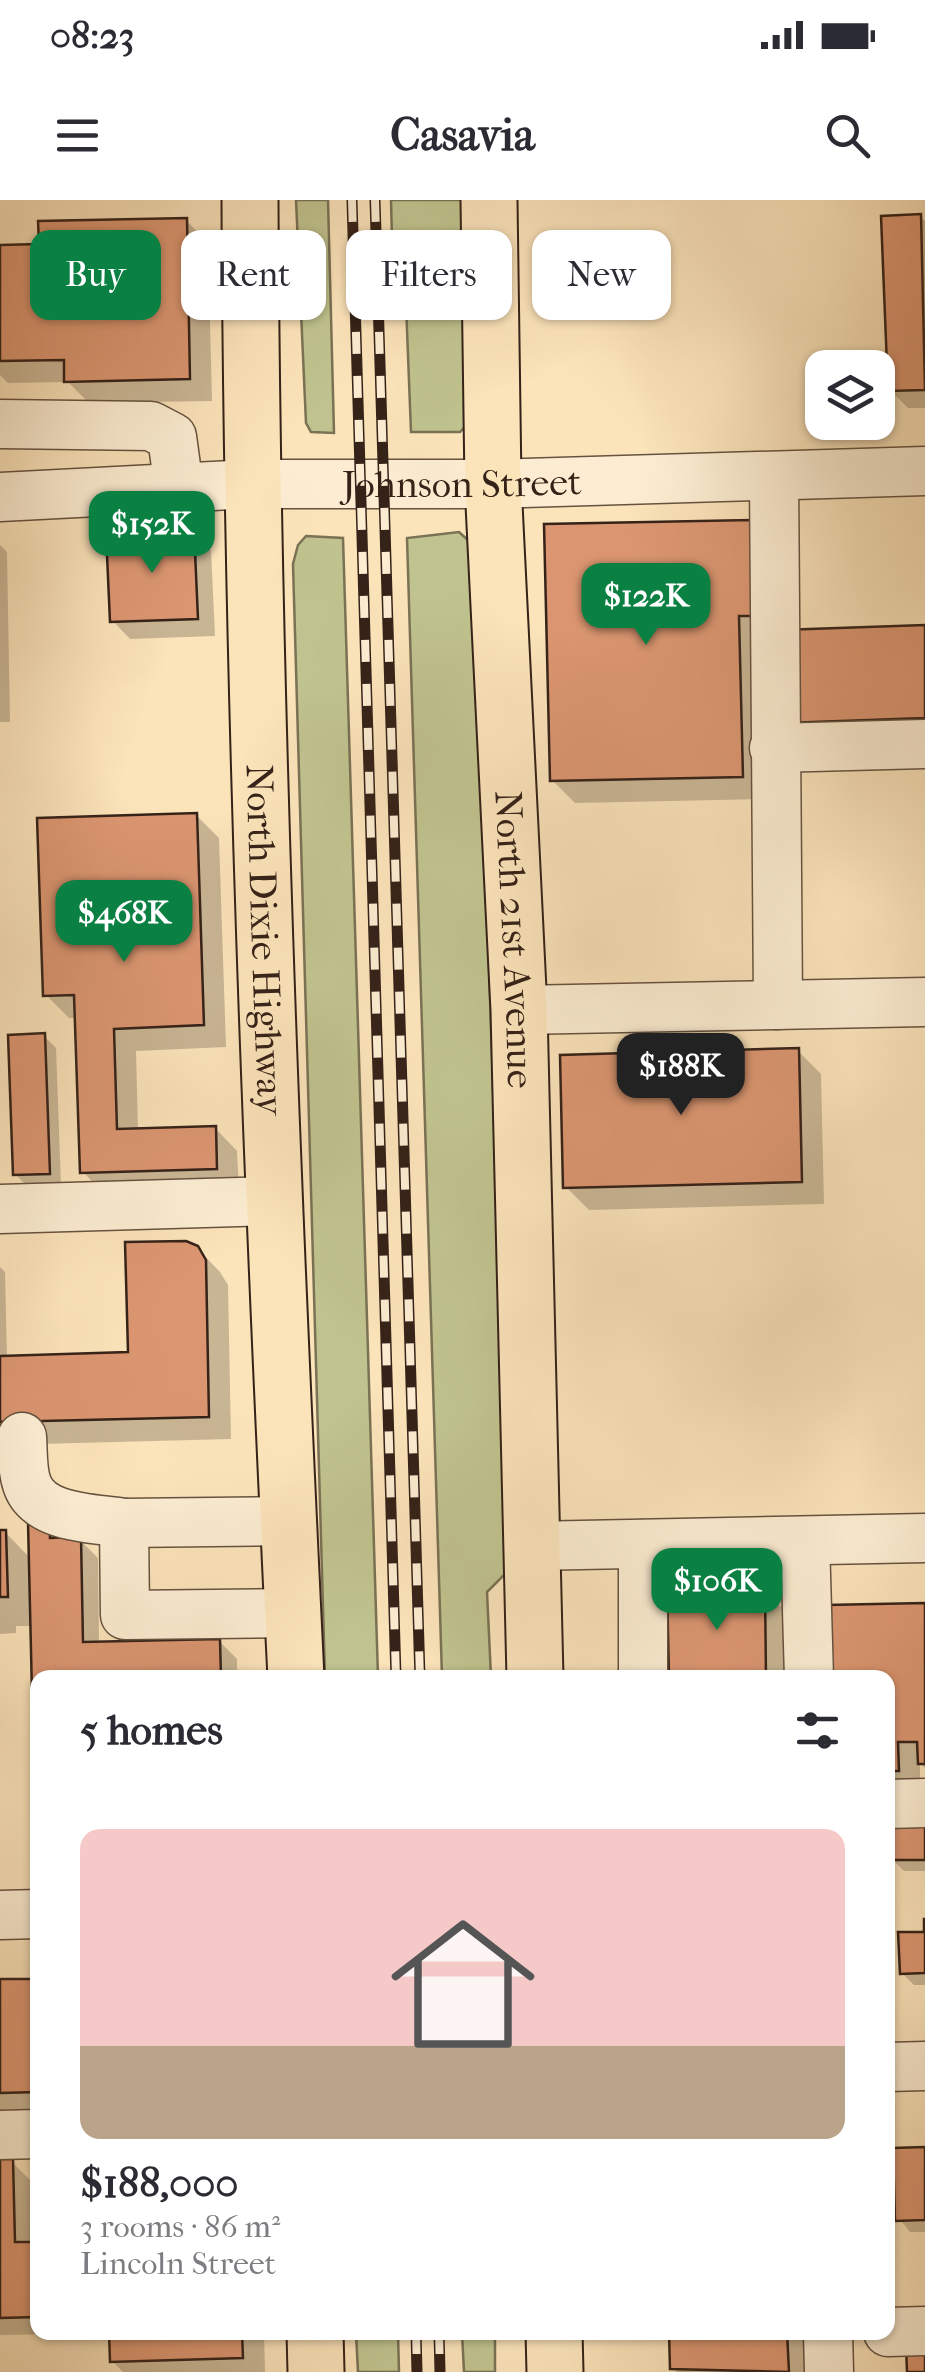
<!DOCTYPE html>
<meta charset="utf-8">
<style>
:root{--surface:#fff;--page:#f7f7f7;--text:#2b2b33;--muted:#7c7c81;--accent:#0b8043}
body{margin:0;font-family:"IM FELL French Canon",serif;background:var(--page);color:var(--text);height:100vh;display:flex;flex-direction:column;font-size:38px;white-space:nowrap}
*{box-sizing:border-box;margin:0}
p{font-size:32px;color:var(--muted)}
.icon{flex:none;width:55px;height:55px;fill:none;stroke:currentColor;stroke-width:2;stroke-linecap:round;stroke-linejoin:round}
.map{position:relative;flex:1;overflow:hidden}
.sheet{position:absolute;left:30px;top:1470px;width:865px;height:670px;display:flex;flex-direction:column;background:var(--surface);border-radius:20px;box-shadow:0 2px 8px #0004}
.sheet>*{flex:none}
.banner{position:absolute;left:30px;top:30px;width:865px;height:90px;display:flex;gap:20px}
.tools{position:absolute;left:805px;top:150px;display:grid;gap:20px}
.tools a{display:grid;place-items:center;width:90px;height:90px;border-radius:20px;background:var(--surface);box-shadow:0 2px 8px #0004;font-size:50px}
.price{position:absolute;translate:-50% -85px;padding:0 22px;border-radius:20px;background:var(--accent);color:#fff;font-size:32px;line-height:65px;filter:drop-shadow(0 2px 5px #0008)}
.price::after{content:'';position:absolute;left:50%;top:60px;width:30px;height:22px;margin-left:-15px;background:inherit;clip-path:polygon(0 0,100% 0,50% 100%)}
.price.active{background:#222;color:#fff}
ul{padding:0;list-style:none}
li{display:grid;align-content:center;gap:20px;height:530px;padding:0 50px}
li span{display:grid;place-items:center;height:310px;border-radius:20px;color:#555}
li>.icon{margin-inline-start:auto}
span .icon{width:180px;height:180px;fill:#fffc;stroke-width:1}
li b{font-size:42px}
h2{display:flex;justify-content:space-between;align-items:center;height:120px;padding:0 50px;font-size:42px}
.pill{padding:0 35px;border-radius:20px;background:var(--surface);box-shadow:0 2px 8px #0004;font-size:35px;line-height:90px}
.pill.active{background:var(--accent);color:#fff}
.status{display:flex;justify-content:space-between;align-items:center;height:70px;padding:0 50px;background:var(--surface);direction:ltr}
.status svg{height:28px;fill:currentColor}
header{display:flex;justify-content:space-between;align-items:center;height:130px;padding:0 50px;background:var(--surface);font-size:45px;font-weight:700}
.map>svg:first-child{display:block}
</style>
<div class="status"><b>08:23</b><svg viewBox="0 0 49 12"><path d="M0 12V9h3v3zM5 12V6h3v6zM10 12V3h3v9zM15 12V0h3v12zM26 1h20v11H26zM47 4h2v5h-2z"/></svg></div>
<header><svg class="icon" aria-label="menu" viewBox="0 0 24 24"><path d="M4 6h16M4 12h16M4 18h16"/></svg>Casavia<svg class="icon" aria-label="search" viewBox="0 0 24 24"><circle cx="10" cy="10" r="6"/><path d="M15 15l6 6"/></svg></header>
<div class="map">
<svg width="925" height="2172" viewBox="0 0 925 2172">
<rect width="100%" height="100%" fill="#fbe3ba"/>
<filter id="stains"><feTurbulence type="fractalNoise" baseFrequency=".002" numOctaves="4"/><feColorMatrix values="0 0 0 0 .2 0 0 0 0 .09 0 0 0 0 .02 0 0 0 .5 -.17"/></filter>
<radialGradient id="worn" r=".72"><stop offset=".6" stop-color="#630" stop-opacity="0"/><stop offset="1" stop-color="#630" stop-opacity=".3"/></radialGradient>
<path fill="#c0c38f" stroke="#7a7254" stroke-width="2.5" d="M296,0H328L334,233L311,232L306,223Z
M391,0H468L471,220L460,232H411L406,104L393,79Z
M459,332L470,342L476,375L509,1370L487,1392L491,1477H442L407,338Z
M306,336L343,338L378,1477H325L293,364L298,345Z
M356,2133H398L399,2172H358Z
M462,2133H495V2172H464Z"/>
<path fill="#0003" d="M920,16L925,21V208H908L890,190Z
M186,20L208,43L212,201L89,203L68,182L8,183L0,175V48L41,47Z
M750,322L765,599L575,603L552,580Z
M193,332L211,350L215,436L130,439L113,421Z
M0,345L7,352L10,522H0Z
M925,428V541L786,522Z
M196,615L219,638L226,847L136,851L138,931L215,928L237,951L239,990L105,995L83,972L77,818H69L46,795Z
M44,836L56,848L61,985L27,986L15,974Z
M798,851L821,874L824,1004L589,1010L566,987Z
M197,1048L220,1072L228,1085L231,1239L0,1245V1067L5,1072L7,1158L130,1155Z
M31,1324L80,1340L98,1358L99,1444L219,1441L237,1459V1478H38V1496L34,1493L33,1426H16V1433L0,1434V1333L5,1332L32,1360Z
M764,1389L786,1412L788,1478H671Z
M925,1406V1568L920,1563V1593H888V1478Z
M925,1622V1671H904L892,1659Z
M925,1734V1785H914L902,1773Z
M35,1781L38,1909L0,1910V1782Z
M888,1949L896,1957L925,1950V2032H910L897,2016H888Z
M0,1962H12L30,1980L32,2044H38V2132L61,2134L0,2135Z
M111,2132H264L265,2172H123L112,2161Z
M672,2132H809L810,2172H677L673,2168Z"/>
<path fill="#db9671" stroke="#352218" stroke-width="2.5" d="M921,14L925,190L888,191L881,16Z
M187,18L190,179L64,182V160L0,161V45L39,44L38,21Z
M751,320L753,416H739L743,577L550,581L544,324Z
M194,329L198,419L110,422L106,333Z
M925,425V518L784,523L781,430Z
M197,613L204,825L114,829L117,929L216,926L217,969L80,973L74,795L43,796L37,618Z
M45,833L50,974L13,975L8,835Z
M799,848L802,982L563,988L560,855Z
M186,1041L198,1046L206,1060L209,1217L0,1222V1156L128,1152L125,1042Z
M50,1321V1338L81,1337L83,1442L220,1439L221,1478H38V1494H32L28,1322Z
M0,1330H6L8,1397H0Z
M765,1387L766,1478H669L667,1388Z
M925,1403V1564H918L917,1542H898L899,1571H888V1478H828L826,1405Z
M925,1619V1660H889L888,1620Z
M924,1719H925V1773L900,1774L898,1732H924Z
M0,1779H36L38,1892L0,1893Z
M925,1947V2020L895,2021L893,1948Z
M0,1959H13L15,2042H38V2117L0,2118Z
M109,2132H242L243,2158L110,2162Z
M669,2132H787L789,2172L670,2169Z
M906,2146H925V2172H907Z"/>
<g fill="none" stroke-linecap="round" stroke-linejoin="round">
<g stroke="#665240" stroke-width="51">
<g id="minor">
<path d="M0,224L151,226L172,237L179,288"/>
<path d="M774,276L778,805"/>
<path id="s1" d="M0,297L251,284H493L925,271"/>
<path d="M774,548L925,544"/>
<path d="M519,810L925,802"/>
<path d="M0,1009L274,1001"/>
<path d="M22,1237C23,1252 22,1270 27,1284C39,1319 93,1318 124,1323"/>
<path d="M289,1321L124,1323L125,1415L293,1413"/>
<path d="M805,1341L809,1478"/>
<path d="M643,1344V1478"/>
<path d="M532,1346L925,1338"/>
<path d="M888,1604L925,1603"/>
<path d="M0,1715L38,1714"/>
<path d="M888,1867L925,1866"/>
<path d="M0,1935L38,1934"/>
<path d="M828,2132L829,2172"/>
<path d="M888,2132L925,2131"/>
</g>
</g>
<g stroke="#352218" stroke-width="59">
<g id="major">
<path id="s2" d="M250,0C252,493 272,985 296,1478"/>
<path id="s3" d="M489,0L493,284L519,810L535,1478"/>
<path d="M315,2132L316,2172"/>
<path d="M554,2132L555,2172"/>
</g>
</g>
<use href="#minor" stroke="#fcedd2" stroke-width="48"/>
<use href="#major" stroke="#fbe3ba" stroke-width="55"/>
<g stroke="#352218" stroke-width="11">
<path id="rail" d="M352,0L396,1478
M375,0L420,1478
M416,2132L417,2172
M439,2132L440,2172"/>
</g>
<use href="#rail" stroke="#fcedd2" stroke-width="8" stroke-dasharray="22" stroke-linecap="butt"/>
</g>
<g text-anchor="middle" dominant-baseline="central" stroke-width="8" stroke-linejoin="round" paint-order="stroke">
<g font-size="38" fill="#352218" stroke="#fcedd2">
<text stroke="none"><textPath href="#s1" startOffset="462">Johnson Street</textPath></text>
<text stroke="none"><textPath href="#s2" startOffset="740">North Dixie Highway</textPath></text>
<text stroke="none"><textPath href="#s3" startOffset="740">North 21st Avenue</textPath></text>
</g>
</g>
<rect width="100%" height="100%" filter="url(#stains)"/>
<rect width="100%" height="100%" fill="url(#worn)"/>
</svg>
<div class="tools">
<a><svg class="icon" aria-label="layers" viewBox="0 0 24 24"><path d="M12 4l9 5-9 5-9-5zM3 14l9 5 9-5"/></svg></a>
</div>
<b class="price" style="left:152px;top:376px">$152K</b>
<b class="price" style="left:646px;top:448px">$122K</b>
<b class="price" style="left:124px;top:765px">$468K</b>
<b class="price active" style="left:681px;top:918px">$188K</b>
<b class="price" style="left:717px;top:1433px">$106K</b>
<div class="banner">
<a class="pill active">Buy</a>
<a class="pill">Rent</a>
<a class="pill">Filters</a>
<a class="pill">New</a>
</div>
<section class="sheet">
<h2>5 homes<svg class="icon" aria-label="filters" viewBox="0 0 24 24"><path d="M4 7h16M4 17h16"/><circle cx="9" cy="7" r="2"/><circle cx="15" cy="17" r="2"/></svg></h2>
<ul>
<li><span style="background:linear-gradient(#f6c9c9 70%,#b9a48a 0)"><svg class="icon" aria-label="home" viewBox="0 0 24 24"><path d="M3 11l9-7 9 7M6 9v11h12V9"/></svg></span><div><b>$188,000</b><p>3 rooms · 86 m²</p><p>Lincoln Street</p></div></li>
</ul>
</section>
</div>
